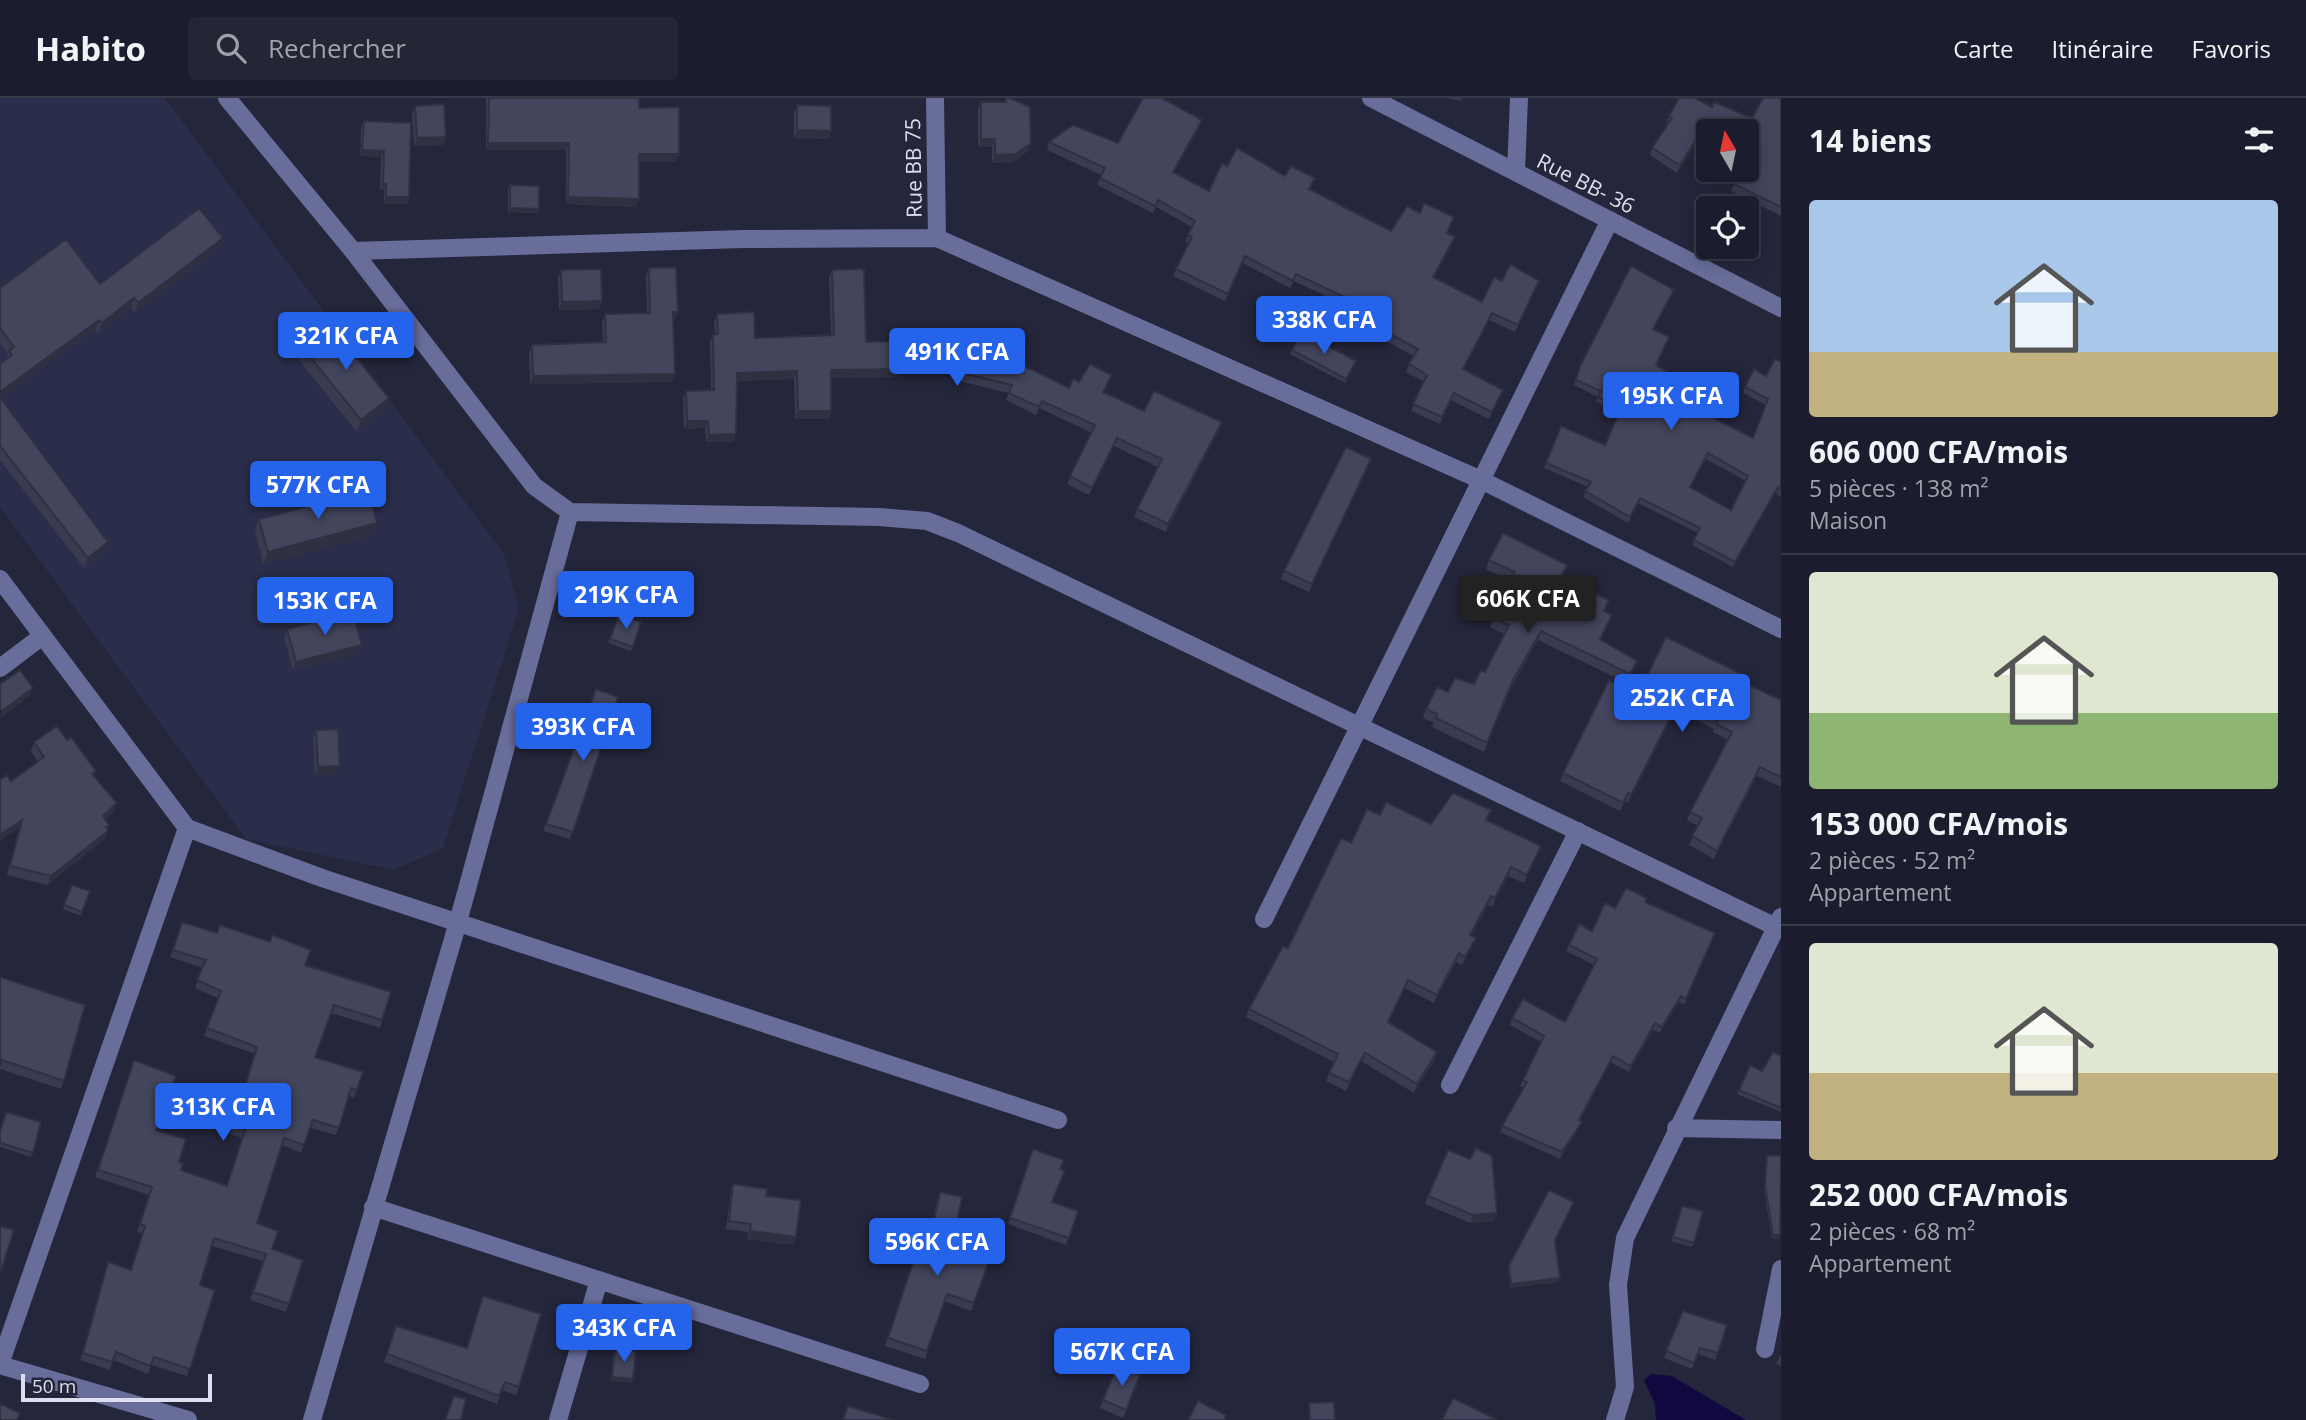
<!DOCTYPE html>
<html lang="fr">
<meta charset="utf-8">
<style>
:root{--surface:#1b1c2d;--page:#242535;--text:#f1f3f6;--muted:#a0a1aa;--line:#393a49;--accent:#2563eb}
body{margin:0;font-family:"Open Sans",sans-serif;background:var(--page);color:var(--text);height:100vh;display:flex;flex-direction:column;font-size:26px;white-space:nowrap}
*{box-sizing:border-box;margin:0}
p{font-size:23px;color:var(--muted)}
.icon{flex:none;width:38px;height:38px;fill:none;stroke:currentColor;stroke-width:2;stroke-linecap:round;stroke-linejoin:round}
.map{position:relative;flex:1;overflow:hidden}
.drawer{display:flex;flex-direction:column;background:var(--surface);width:525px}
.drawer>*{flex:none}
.needle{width:46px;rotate:351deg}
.controls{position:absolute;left:1696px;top:21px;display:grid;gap:14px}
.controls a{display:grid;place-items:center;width:63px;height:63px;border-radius:7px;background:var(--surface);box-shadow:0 4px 18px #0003,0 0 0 2px var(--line);font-size:35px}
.scale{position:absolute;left:21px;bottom:18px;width:191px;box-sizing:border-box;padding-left:7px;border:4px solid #dddfee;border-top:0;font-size:19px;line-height:24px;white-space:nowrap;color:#dddfee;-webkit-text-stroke:5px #24263c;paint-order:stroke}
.price{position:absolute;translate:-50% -60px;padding:0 16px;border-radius:7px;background:var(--accent);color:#fff;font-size:23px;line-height:46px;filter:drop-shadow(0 2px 4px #0008)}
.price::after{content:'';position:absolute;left:50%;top:42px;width:21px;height:16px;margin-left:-10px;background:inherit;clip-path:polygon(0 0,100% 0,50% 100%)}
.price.active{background:#222;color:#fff}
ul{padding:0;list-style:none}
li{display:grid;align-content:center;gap:14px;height:371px;padding:0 28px}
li+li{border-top:2px solid var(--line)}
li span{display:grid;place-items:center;height:217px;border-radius:7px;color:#555}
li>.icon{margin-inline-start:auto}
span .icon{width:126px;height:126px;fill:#fffc;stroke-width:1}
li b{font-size:30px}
h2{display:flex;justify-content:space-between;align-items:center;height:84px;padding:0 28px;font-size:30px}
header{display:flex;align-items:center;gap:42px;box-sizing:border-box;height:98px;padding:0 35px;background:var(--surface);border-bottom:2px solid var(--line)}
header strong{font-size:33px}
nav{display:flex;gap:38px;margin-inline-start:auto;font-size:24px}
.search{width:490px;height:63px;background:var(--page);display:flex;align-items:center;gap:18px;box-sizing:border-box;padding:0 24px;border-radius:7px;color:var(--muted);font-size:26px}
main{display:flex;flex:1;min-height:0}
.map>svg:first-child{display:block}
</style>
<header>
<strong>Habito</strong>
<div class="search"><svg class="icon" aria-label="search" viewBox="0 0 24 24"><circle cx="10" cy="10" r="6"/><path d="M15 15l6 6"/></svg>Rechercher</div>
<nav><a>Carte</a><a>Itinéraire</a><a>Favoris</a></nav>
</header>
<main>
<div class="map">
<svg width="1781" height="1322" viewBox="0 0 1781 1322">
<rect width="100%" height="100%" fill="#24263c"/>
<path fill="#2b2e4a" d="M0,0H165L504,456L519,510L443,750L394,772L246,741L0,409Z"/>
<path fill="#10083f" d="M1651,1276L1672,1278L1746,1322H1656L1655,1306L1644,1282Z"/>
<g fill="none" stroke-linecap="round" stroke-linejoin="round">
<path stroke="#686d9a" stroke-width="18" d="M227,0L353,153L534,388L570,414
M935,0L937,140
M1371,0L1781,210
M1516,74L1519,0
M353,153L743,141L937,140L1481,382L1781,531
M570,414L879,419L927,423L958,435L1776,829
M0,481L187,730L322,780L1058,1022
M0,570L41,539
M1264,821L1610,122
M1450,987L1578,733
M1676,1030L1781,1032
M373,1109L920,1286
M1765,1251L1781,1171
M0,1266L187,730
M0,1267L188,1322
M312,1322L458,824L570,414
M558,1322L599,1182
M1615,1322L1625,1289L1618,1187L1625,1140L1781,819"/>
</g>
<path fill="#3a3b50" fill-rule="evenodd" d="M486,0H639V10L679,56L676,64H639L636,109L566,106V52H486Z
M1003,0H1019H1010L1031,45L1028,53L1013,64L992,65V49H978V12L981,4H1004L1005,0Z
M1447,0H1462L1461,3Z
M1781,0V118L1731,93L1734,86L1746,72V33H1708V45L1698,41L1677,75L1650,57L1652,50L1668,27L1666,26L1669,18L1712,9L1752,20Z
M797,7L831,33L828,41L794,40V15Z
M415,8L446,39L443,47L414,48L412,16Z
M1202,22L1199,30L1174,74L1209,93L1227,68L1285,78L1315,80L1310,92L1391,133L1420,115L1454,119L1447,135L1452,146L1434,180L1482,204L1502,183H1539L1515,234L1489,222L1464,271L1503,292L1489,321L1451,302L1440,326L1411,313L1424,284L1406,274L1409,266L1414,258L1365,232L1370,219L1294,183L1290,190L1243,165L1225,203L1173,178L1189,146L1185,144L1192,129L1156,109L1153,115L1097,87L1101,77L1047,52L1049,44L1118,45Z
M364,23L411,25L407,106H384V92H380L381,59L360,58L361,30Z
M510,87L537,115L508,114V91Z
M223,140L219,150L135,215L131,210L98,235L95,232L1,300L105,454L84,470L0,362V266L6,261L8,256L0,245V190L100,186Z
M649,170L678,214L675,222H673L672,284L530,286L529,255L532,247L603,244L602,224L605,216L647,215L646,178Z
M561,172L599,211L559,212L558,180Z
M832,172L866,244L916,243L919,233L942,238L945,230L1069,290L1079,284L1112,277L1104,294L1144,313L1222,324L1219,332L1166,434L1134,419L1158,369L1114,348L1089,397L1067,386L1092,335L1039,310L1036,317L1006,302L1009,295L959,283L960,278L904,269L901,279L831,280L829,321H795L794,281L737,283L734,344H706L705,330L684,331L683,300L686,293L711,292L710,244L713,237H715L714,224L717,216L755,240L831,237L829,180Z
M1672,198L1654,231L1669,239L1656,267L1690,294L1702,299L1696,312L1753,340L1766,307L1743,295L1745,289L1766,278L1781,264V399L1775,395L1733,469L1692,447L1698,435L1638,405L1628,425L1583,399L1588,389L1544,370L1561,328L1605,347L1619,316L1596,304L1598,299L1574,287L1580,268ZM1706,361L1746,383L1731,412L1690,389Z
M302,249L385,312L357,334L298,261Z
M1292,252L1355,267L1345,285L1290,256Z
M1371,361L1309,494L1281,481L1284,473Z
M259,421L377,425L373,437L263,466L255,432Z
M1489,462L1562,480L1605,513L1608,526L1601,541L1637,563L1627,585L1538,542L1510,592L1484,654L1432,629L1434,625L1423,620L1426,611L1448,594L1474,586L1485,574L1504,536L1490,529L1511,483L1486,471Z
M619,516L641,524L631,553L608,545Z
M287,531L362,547L359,555L293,572L284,539Z
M1744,585L1781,602V689L1757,678L1714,761L1689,747L1698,728L1687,722L1690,714L1728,642L1713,634L1714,631L1676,611L1628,705L1625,703L1620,713L1560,683L1563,675L1638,596Z
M596,591L618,599L570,741L543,733Z
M316,632L337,676L315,677L313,640Z
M67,642L96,673L94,678L114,714L105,721L109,727L105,741L47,787L7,777L19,730L11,683L38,664L31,653L34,644Z
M1380,717L1431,726L1487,722L1541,748L1524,785L1508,778L1492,809L1488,807L1471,838L1472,849L1462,867L1456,864L1434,905L1405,890L1388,925L1437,954L1434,963L1414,995L1361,963L1346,993L1326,983L1334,964L1246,919L1249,911L1288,850L1351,745Z
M72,787L90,793L81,818L63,811Z
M1646,804L1715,835L1684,907L1679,904L1660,935L1653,932L1629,974L1610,964L1580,1023L1579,1030L1560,1061L1500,1034L1502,1028L1524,990L1520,988L1523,982L1541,944L1510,927L1512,920L1565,924L1594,867L1566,853L1569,847L1592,833L1615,810Z
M182,824L306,867L391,894L380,930L331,915L315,959L363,974L354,1000L349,998L336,1037L311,1030L301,1055L282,1047L257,1125L272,1151L303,1162L286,1214L250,1202L263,1163L212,1148L200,1187L215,1192L187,1278L151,1267L148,1276L113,1262L110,1272L80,1262L108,1164L131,1171L142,1135L137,1134L149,1097L95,1079L134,962L156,1032L179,1064L181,1072L227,1088L242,1040L230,1036L255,956L204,938L218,900L195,890L203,870L170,859Z
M0,879L64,983L61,991L0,971Z
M1781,958V1014L1737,996L1750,967L1762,973Z
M41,1024L31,1059L0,1049V1033Z
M1033,1051L1061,1071L1052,1104L1078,1113L1066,1147L1008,1126Z
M1767,1057L1780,1137L1779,1141H1772L1764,1092L1766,1061Z
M733,1086L766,1098L796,1139L793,1147L747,1141L748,1134L726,1131L731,1094Z
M940,1094L952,1148L990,1161L971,1213L944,1203L925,1261L885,1248L921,1140L929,1143L937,1102Z
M1428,1098L1497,1115L1494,1123L1470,1125L1425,1106Z
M1682,1108L1703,1113L1692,1149L1671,1143Z
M1555,1143L1559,1184L1510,1190L1508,1171L1509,1167Z
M1683,1213L1727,1227L1715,1262L1698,1256L1692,1271L1664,1260Z
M396,1228L519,1289L516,1297L502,1292L497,1306L384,1264Z
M615,1252L633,1281L632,1285L611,1283L613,1256Z
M1781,1256V1268L1776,1266Z
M1138,1285L1123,1320L1100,1310L1103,1302Z"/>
<path fill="#2f3041" d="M825,0H851L850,1Z
M1202,22L1199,30L1170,81L1173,74Z
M797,32L831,33L828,41L794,40Z
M1701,34L1698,41L1677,75L1680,67Z
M446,39L443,47L414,48L417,40Z
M981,41H995L992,49H978Z
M488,45H569L566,52H486Z
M1031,45L1028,53L1013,64L992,65L995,57Z
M362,52L384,53L381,59L360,58Z
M639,56H679L676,64H636Z
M383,86H386L384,92H380Z
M386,99H409L407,106H384Z
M568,99L639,101L636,109L566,106Z
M510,110L539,111L537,115L508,114Z
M1455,139L1452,146L1430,186L1433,179Z
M223,140L219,150L135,215L138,205Z
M134,200L131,210L98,235L102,225Z
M602,203L599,211L559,212L562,204Z
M673,214H678L675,222H670Z
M1492,215L1489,222L1460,278L1463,271Z
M99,222L95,232L0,301V294Z
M904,271L901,279L828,280L831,272Z
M797,273L794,281L734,283L737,275Z
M675,276L672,284L530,286L533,278Z
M389,300L385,312L357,334L361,322Z
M798,313H831L829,321H795Z
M687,323H708L705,330L684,331Z
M1222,324L1219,332L1166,434L1168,426Z
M736,336L734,344H706L709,337Z
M1117,340L1114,348L1089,397L1092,390Z
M1371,361L1368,369L1309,494L1312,486Z
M1778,389L1775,395L1733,469L1735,464Z
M377,425L373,437L263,466L268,454Z
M108,444L105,454L84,470L88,460Z
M1541,533L1538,542L1510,592L1484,654L1513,582Z
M362,547L359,555L293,572L296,564Z
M33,590L30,598L0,620L2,613Z
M1679,603L1676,611L1628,705L1631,697Z
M340,668L337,676L315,677L318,669Z
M1760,669L1757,678L1714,761L1717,753Z
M117,705L114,714L99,726L103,718Z
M22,722L19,730L0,743V737Z
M109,727L105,741L47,787L51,778Z
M1511,769L1508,778L1492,809L1495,800Z
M1491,798L1488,807L1467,846L1470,837Z
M1476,840L1472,849L1462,867L1465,859Z
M1459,855L1456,864L1434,905L1437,897Z
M1408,882L1405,890L1384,933L1388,924Z
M1681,898L1679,904L1660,935L1662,929Z
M1655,925L1653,932L1629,974L1631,968Z
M1437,954L1434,963L1414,995L1417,986Z
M1365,955L1346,993L1349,984Z
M1613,958L1610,964L1577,1029L1579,1022Z
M1582,1024L1579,1030L1560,1061L1562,1054Z
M1497,1115L1494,1123L1470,1125L1473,1117Z
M750,1133L796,1139L793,1147L747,1141Z
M1773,1137H1780L1779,1141H1772Z
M1560,1180L1559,1184L1510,1190L1511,1186Z
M612,1279L633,1281L632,1285L611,1283Z"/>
<path fill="#43455d" stroke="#2f3041" stroke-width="2" fill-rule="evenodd" d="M489,0H639V10L679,9V56H639V101L568,99L569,45H488Z
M1006,0H1010L1030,9L1031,45L1016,56L995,57V41H981V4H1006Z
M1143,0H1162L1202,22L1173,74L1209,93L1222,65L1227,68L1237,50L1285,78L1291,68L1315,80L1309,91L1391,133L1407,108L1420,115L1424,105L1454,119L1447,135L1455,139L1433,179L1482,204L1494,179L1502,183L1510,166L1539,183L1518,227L1492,215L1463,271L1503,292L1492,314L1454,295L1442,319L1413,306L1427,277L1409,266L1418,251L1367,224L1374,213L1296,176L1293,183L1245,158L1228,196L1176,171L1192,139L1188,137L1195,123L1158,102L1155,108L1100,80L1105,70L1049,44L1073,27L1118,45Z
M1679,0H1695L1712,9L1714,4L1752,20L1763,0H1781V109L1734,86L1742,72H1746V63L1750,55L1746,54V33H1708V37L1701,34L1680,67L1652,50L1672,20L1669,18Z
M444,6L446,39L417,40L415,8Z
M797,7L831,8V33L797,32Z
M364,23L411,25L409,99H386V86H383L384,53L362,52Z
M510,87L539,88V111L510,110Z
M199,110L223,140L138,205L134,200L102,225L99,222L0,294V266L12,257L9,253L14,249L0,230V190L66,141L100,186Z
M1631,168L1674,192L1653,231L1669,239L1656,267L1692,288L1689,293L1702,299L1696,311L1753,340L1768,301L1745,289L1754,271L1766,278L1775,261L1781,264V392L1778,389L1735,464L1694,442L1700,430L1640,400L1630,419L1585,393L1591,384L1546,365L1561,328L1605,347L1621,310L1598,299L1601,293L1576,282L1580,268ZM1708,355L1748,378L1731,412L1690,389Z
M676,169L678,214H673L675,276L533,278L532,247L606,244L605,216L650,215L649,170Z
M601,171L602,203L562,204L561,172Z
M864,171L866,244L918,243L919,233L943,238L945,230L1015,247L1010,261L1069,290L1073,281L1079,284L1090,266L1112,277L1103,294L1144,313L1154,293L1222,324L1168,426L1137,411L1162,361L1117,340L1092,390L1070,378L1095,327L1042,303L1039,309L1009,295L1012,287L962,275L963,271L904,260V271L831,272V313H798L797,273L737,275L736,336L709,337L708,323H687L686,293L714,292L713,237L718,236L717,216L754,214L755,240L834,237L832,172Z
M330,227L389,300L361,322L302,249Z
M1301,234L1356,263L1346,281L1292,252Z
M0,299L108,444L88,460L0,348Z
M1346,349L1371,361L1312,486L1284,473Z
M369,392L377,425L268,454L259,421Z
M1503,435L1567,467L1561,479L1609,502L1604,513L1612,517L1600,541L1637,563L1630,576L1541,533L1513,582L1487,645L1436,620L1437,616L1426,611L1437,589L1448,594L1455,580L1474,586L1481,572L1485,574L1509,527L1493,520L1515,474L1489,462Z
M353,513L362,547L296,564L287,531Z
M619,516L641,524L633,549L610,541Z
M1666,539L1746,578L1743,584L1781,602V679L1760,669L1717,753L1692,738L1702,720L1690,714L1732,634L1716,626L1718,623L1679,603L1631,697L1628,695L1623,705L1563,675L1609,582L1638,596Z
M20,572L33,590L2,613L0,611V586Z
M596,591L618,599L573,734L546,726Z
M57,628L67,642L71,639L96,673L92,676L117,705L103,718L109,727L106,729L108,733L51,778L10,768L22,722L0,737V682L7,677L11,683L44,659L34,644Z
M338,631L340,668L318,669L316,632Z
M1453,695L1491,712L1486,722L1541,748L1527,777L1511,769L1495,800L1491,798L1470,837L1476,840L1465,859L1459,855L1437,897L1408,882L1388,924L1437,954L1417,986L1365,955L1349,984L1329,975L1338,956L1249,911L1283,848L1288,850L1341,740L1351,745L1367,711L1380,717L1386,704L1431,726Z
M72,787L90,793L82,814L64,807Z
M1626,790L1647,800L1645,804L1715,835L1686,901L1681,898L1662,929L1655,925L1631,968L1613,958L1579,1022L1582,1024L1562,1054L1502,1028L1527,984L1523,982L1544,938L1512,920L1523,901L1565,924L1597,861L1569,847L1579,826L1592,833L1605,805L1615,810Z
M182,824L217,835L220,827L270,844L272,837L311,852L305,867L391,894L382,922L334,907L315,959L363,974L357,992L351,990L339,1030L313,1022L304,1047L284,1040L257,1125L278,1133L272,1151L303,1162L289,1206L253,1194L266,1156L214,1140L200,1187L215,1192L190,1271L154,1259L150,1268L116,1254L112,1264L83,1255L108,1164L131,1172L145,1128L140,1126L152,1089L98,1072L134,962L176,978L156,1032L186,1041L179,1064L183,1065L181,1072L227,1088L245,1032L233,1028L257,949L207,930L221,893L197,882L206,862L173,852Z
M0,879L85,907L64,983L2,962L0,968Z
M1773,954L1781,958V1010L1739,992L1750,967L1762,973Z
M6,1014L41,1024L33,1055L0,1045V1034Z
M1476,1050L1492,1058L1497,1115L1473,1117L1428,1098L1448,1052L1470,1061Z
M1033,1051L1064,1062L1060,1071L1065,1072L1052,1104L1078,1113L1069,1140L1010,1120Z
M1767,1057L1781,1058L1780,1137H1773L1765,1088Z
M733,1086L767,1091L766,1098L801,1102L796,1139L750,1133L751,1126L729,1123Z
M1549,1092L1574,1104L1555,1142L1560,1180L1511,1186L1509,1167Z
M940,1094L962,1099L952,1148L990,1161L974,1205L947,1196L927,1253L888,1240L921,1140L930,1143Z
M1682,1108L1703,1113L1694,1145L1673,1139Z
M0,1128L14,1132L1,1173L0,1172Z
M483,1198L541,1216L519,1289L505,1284L499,1298L387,1256L396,1228L467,1250Z
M1683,1213L1727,1227L1718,1255L1700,1250L1694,1265L1666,1253Z
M615,1252L636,1253L633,1281L612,1279Z
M1117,1268L1140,1277L1126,1312L1103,1302Z
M454,1298L466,1301L461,1322H445Z
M1453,1300L1498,1322H1442Z
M1198,1303L1226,1317L1224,1322H1188Z
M1334,1304L1335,1322H1310L1309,1305Z
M0,1306L20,1315L17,1322H0Z
M848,1308L894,1322H843Z"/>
<g text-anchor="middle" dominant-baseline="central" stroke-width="5" stroke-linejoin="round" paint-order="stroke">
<g font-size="21" fill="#dddfee" stroke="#24263c">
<text transform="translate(913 70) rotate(-91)">Rue BB 75</text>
<text transform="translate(1586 85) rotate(27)">Rue BB- 36</text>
</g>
</g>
</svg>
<div class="controls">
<a><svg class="needle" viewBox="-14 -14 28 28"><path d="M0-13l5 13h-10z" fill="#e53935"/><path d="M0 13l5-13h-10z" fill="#a0a1aa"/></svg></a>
<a><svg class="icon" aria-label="locate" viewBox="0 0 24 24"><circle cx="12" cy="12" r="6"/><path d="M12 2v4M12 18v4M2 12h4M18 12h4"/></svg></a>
</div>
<div class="scale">50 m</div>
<b class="price" style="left:1324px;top:258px">338K CFA</b>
<b class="price" style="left:346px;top:274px">321K CFA</b>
<b class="price" style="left:957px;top:290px">491K CFA</b>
<b class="price" style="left:1671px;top:334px">195K CFA</b>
<b class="price" style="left:318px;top:423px">577K CFA</b>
<b class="price" style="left:626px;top:533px">219K CFA</b>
<b class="price active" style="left:1528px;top:537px">606K CFA</b>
<b class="price" style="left:325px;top:539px">153K CFA</b>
<b class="price" style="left:1682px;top:636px">252K CFA</b>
<b class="price" style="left:583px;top:665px">393K CFA</b>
<b class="price" style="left:223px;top:1045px">313K CFA</b>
<b class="price" style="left:937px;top:1180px">596K CFA</b>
<b class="price" style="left:624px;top:1266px">343K CFA</b>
<b class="price" style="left:1122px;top:1290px">567K CFA</b>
</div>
<section class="drawer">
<h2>14 biens<svg class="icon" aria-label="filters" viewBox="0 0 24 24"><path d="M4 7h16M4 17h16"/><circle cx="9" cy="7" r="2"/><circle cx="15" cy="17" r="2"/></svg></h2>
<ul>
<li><span style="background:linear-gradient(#a9c7e8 70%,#c2b280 0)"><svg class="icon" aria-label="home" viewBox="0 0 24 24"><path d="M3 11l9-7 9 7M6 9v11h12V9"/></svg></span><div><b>606 000 CFA/mois</b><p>5 pièces · 138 m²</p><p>Maison</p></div></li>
<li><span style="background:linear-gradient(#dfe7d0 65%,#8fb573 0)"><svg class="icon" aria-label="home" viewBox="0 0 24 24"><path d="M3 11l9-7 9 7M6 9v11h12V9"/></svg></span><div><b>153 000 CFA/mois</b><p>2 pièces · 52 m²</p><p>Appartement</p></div></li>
<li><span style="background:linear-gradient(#dfe7d0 60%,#c2b280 0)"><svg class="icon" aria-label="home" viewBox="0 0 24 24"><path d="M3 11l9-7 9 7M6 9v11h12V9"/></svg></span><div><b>252 000 CFA/mois</b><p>2 pièces · 68 m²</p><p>Appartement</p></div></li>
</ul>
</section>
</main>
